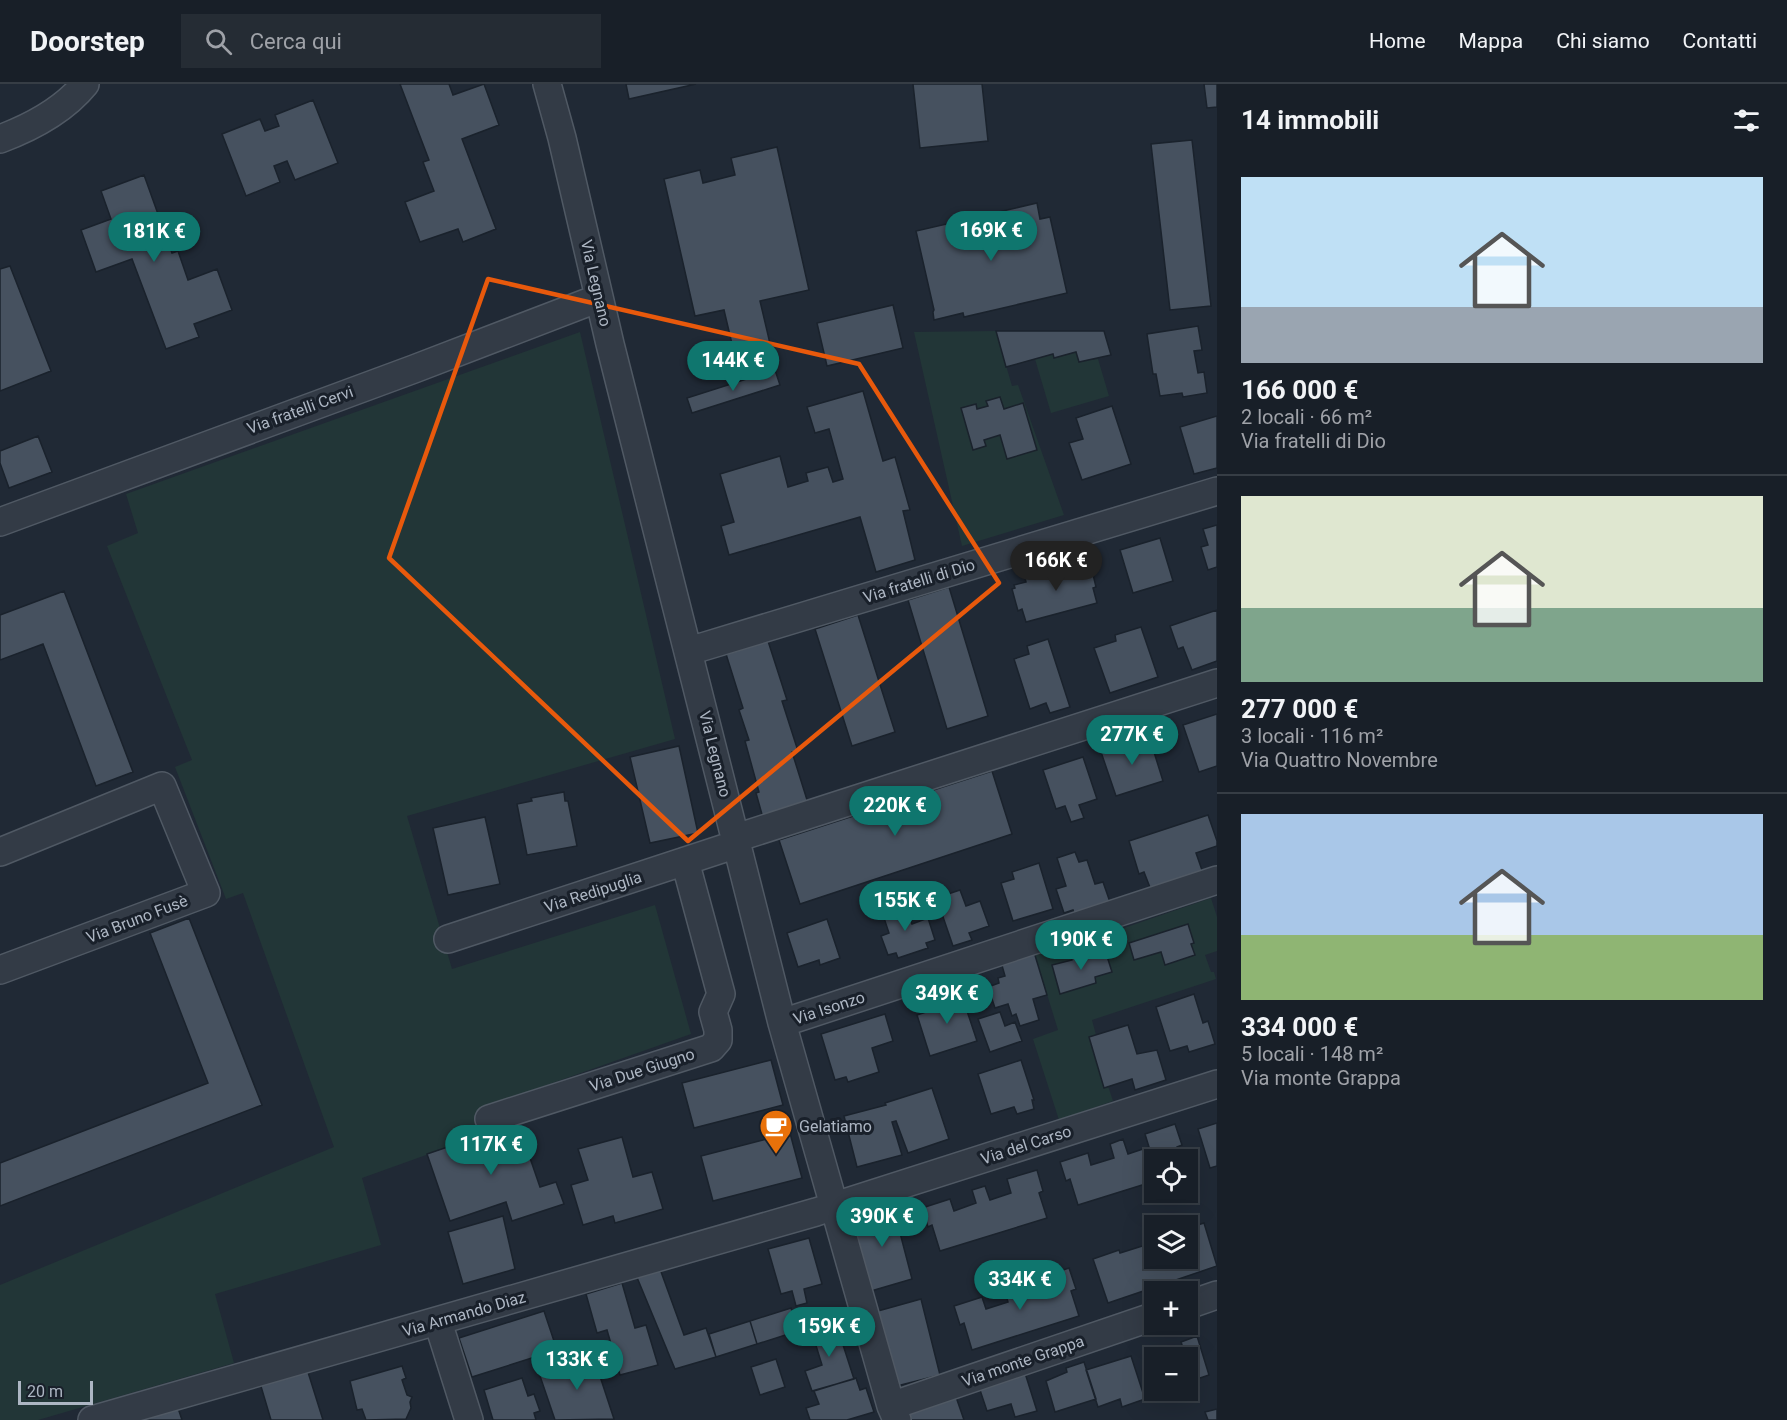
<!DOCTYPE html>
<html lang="it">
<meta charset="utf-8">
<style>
:root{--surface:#181f28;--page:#252c34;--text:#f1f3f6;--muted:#9fa2a8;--line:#363d45;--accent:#0f766e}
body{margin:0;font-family:Roboto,sans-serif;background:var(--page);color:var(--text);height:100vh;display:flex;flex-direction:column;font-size:22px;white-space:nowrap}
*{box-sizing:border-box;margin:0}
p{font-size:20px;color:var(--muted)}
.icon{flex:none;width:33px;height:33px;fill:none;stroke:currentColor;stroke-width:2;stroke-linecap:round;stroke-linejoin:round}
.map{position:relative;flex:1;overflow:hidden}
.drawer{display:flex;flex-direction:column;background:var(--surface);width:570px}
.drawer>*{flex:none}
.buttons{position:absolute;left:1144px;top:1065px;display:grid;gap:12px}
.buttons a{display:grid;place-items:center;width:54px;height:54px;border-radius:0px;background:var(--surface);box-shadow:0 6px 24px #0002,0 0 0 2px var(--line);font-size:30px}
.scale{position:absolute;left:18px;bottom:15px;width:75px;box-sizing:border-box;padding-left:6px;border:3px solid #adb6c3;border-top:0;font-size:16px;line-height:21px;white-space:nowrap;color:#adb6c3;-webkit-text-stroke:4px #19202a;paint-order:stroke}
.price{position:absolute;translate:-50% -51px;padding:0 14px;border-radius:21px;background:var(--accent);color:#fff;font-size:20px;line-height:39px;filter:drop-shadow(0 2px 3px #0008)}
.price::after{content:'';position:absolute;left:50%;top:36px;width:18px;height:14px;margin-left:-9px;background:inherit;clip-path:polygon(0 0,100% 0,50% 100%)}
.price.selected{background:#222;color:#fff}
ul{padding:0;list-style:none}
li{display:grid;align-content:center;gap:12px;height:318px;padding:0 24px}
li+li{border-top:2px solid var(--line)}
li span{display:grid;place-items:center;height:186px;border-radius:0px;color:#555}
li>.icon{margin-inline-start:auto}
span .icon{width:108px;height:108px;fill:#fffc;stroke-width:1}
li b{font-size:26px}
h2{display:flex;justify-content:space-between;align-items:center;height:72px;padding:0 24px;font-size:26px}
header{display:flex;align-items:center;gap:36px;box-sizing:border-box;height:84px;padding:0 30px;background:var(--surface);border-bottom:2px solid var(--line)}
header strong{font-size:28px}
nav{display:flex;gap:33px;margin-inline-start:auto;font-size:21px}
.search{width:420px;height:54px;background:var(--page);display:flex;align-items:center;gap:15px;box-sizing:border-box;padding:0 21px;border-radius:0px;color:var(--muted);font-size:22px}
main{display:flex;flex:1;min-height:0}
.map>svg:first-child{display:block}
</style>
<header>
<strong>Doorstep</strong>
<div class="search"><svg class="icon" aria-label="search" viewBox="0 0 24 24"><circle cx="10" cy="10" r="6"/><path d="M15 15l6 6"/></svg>Cerca qui</div>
<nav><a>Home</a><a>Mappa</a><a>Chi siamo</a><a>Contatti</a></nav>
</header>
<main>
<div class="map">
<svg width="1217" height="1336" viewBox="0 0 1217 1336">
<rect width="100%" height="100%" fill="#202935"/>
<path fill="#223637" d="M996,247L1012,302L1018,301L1064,431L962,462L914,248Z
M580,248L675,655L407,732L452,885L655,821L691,950L485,1023L493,1047L362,1094L381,1161L215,1210L234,1279L38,1336H0V1201L334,1063L243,809L226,815L175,683L192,676L107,462L138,449L126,410Z
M1076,268L1092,276L1098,275L1109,312L1051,329L1035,275L1053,270L1054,273Z
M1211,814L1217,833V867L1205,871L1211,888H1214L1216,895L1092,936L1096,951L1089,954L1104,1003L1108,1002L1113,1017L1059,1036L1033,955L1058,946L1035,871L1124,844Z"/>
<path fill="#46515f" stroke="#1a222c" stroke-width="1.5" d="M400,0H449L453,11L484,0L499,41L462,55L496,145L463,158L458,145L420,158L405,118L434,107L423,78L429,76Z
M626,0H696L629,15Z
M913,0H982L988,57L920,64Z
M1204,0H1217V23L1207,24Z
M313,16L338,79L295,96L287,77L274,82L280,98L246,112L222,50L260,35L265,47L279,42L275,31Z
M1192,56L1211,222L1170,226L1151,60Z
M777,63L809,206L760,217L772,268L736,277L724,226L695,232L664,95L700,86L703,99L735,91L731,74Z
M144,91L172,169L178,167L188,196L217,185L232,226L194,240L199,253L166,265L132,175L96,188L81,146L111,135L101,107Z
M1037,119L1040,135L1050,133L1067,209L964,233L963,229L934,236L933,228L934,226L916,147Z
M10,182L51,287L0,307V185Z
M893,221L903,264L827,282L817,239Z
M1198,242L1202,266L1194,267L1198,289L1204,288L1207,309L1183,313L1182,309L1160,312L1156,290H1153L1147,250Z
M996,247H1104L1111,271L1079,278L1076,268L1054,274L1053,270L1006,283Z
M775,286L780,301L692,329L687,314Z
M863,307L883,377L895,373L910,426L903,427L915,476L876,488L860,433L729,471L721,442L734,438L720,390L780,372L788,403L808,397L806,389L828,383L833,398L843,395L829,345L815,349L807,323Z
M1000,313L1004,325L1023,319L1037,366L1007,375L1000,351L984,356L986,362L973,366L961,324L976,320L977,325L988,322L986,317Z
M1112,322L1131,380L1082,396L1069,359L1083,355L1076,334Z
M1217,332V384L1194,390L1180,343Z
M38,352L52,388L9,404L0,379V367Z
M1217,441V483L1208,486L1201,463L1208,461L1203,445Z
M1160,454L1173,497L1133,509L1120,466Z
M1075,480V484L1086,481L1087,484L1091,482L1096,503L1093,504L1097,519L1026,538L1022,525L1018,527L1012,505L1015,504L1014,501L1026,498L1025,494Z
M949,503L988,632L947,645L908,516Z
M64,507L133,688L96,702L43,560L0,576V531Z
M1217,526V577L1192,586L1183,563L1178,565L1170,542Z
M858,531L895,648L852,662L815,545Z
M1141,543L1158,593L1110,609L1094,564L1116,557L1115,551Z
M1048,555L1070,623L1050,629L1046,619L1030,625L1014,575L1029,570L1027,562Z
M768,557L787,616L782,617L798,667L792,668L808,719L763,734L756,709L759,708L745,657L749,656L739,626L743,624L726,570Z
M1217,630V682L1199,688L1183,641Z
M1149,652L1163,697L1116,712L1101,668Z
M679,662L698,749L650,759L630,673Z
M1083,673L1097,715L1079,721L1084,734L1071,738L1065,722L1056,725L1043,686Z
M992,687L1012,750L800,820L779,756Z
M564,708L565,717H568L577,762L527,771L517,720L532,717L531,714Z
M1208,731L1217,757V762L1196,769L1203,789L1151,806L1144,788L1139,790L1129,757Z
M485,733L500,800L448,811L433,744Z
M1075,768L1079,778L1087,776L1095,800L1103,798L1110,818L1074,829L1073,826L1064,829L1056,805L1066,802L1057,774Z
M1039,779L1053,825L1013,837L1001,799L1014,795L1012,788Z
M960,806L966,822L980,817L989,842L969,849L972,856L953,862L942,830L945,829L939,813Z
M904,817L912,840L928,834L935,856L926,859L928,864L898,874L896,869L888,871L881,852L889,849L881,825Z
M189,834L262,1021L0,1122V1079L208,999L150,849Z
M827,835L840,874L820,881L819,876L798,883L787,849Z
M1188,840L1194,859L1191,860L1195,871L1165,881L1161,868L1134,876L1129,859Z
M1089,866L1091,873L1106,869L1112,888L1095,893L1096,899L1060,910L1052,881L1072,876L1071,871Z
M1034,868L1047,911L1033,915L1039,936L1020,942L1016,930L1012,932L1008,920L995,924L988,903L999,899L998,894L1005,892L1001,878Z
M961,909L977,957L930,972L917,931L932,926L929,919Z
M1194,910L1203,939L1208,937L1215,960L1189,968L1187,962L1170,967L1156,923Z
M1000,928L1005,942L1015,938L1022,957L990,968L978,935Z
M885,930L893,957L872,964L879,988L848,998L846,993L835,996L821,950Z
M1128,941L1137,970L1157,966L1166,996L1135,1006L1132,995L1104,1004L1089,953Z
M771,976L783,1021L694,1044L682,999Z
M1021,976L1034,1016H1032L1034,1025L1017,1030L1014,1023L991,1030L978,990Z
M932,1004L949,1055L908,1069L896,1037L892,1038L902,1071L857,1083L844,1032L886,1021L885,1019Z
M518,1039L540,1103L556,1098L564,1120L512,1137L506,1118L450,1137L427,1070Z
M1217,1039V1082L1210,1084L1198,1045Z
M1175,1040L1182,1061L1177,1063L1181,1076H1155V1097L1078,1121L1070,1095L1066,1097L1060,1078L1088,1069L1091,1081L1114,1074L1110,1060L1123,1055L1128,1070L1149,1063L1145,1050Z
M790,1049L802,1094L713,1117L701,1072Z
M622,1053L633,1093L652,1088L663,1125L615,1139L613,1132L583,1141L571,1101L588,1096L578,1065Z
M1037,1086L1043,1107L1039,1109L1047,1134L940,1167L932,1141L928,1143L922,1124L950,1115L954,1127L976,1119L972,1106L985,1102L990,1116L1011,1109L1007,1095Z
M893,1122L912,1195L871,1207L852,1133Z
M503,1132L515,1185L463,1200L448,1148Z
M1204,1139L1217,1182L1108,1219L1093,1175L1119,1166L1120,1169L1155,1158V1174H1188V1144Z
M809,1154L822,1200L804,1205L807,1219L796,1222L792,1207L781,1210L768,1165Z
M1069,1184L1076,1205L1071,1207L1079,1232L972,1266L964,1239L960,1241L954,1222L982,1213L986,1225L1008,1218L1004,1204L1017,1200L1022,1214L1043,1207L1039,1194Z
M660,1185L684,1251L706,1244L716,1273L675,1285L636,1191Z
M622,1199L635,1244L646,1241L658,1281L620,1291L607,1246L597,1249L586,1210Z
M921,1215L940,1291L897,1302L878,1227Z
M791,1224L798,1247L757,1260L750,1237Z
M544,1227L557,1266L472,1293L459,1254Z
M835,1236L854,1295L812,1307L805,1287L822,1281L810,1242Z
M750,1237L757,1260L716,1273L709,1250Z
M1197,1252L1209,1291L1188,1298V1274L1157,1273L1183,1264L1181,1258Z
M593,1271L614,1335L555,1336L539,1289Z
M1131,1272L1145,1315L1122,1323L1120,1315L1098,1323L1086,1286Z
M776,1275L785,1303L760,1311L751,1283Z
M1084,1278L1096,1315L1055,1328L1046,1297L1067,1288L1066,1284Z
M402,1282L406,1294L402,1296L407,1311L412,1313L410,1318L411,1324L406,1335L366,1336L362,1325L357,1326L350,1297Z
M307,1285L323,1336H271L260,1299Z
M1025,1289L1037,1327L1015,1333L1011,1320L987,1327L979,1303Z
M522,1294L528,1312L534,1310L540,1327L534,1329L536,1336H493L484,1306Z
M856,1294L860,1306L866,1304L874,1328L847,1336H810L806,1324L819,1320L814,1307Z
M955,1310L964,1336H911L908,1325Z
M177,1321L182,1336H128Z
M1217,1325V1336H1208L1205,1328Z"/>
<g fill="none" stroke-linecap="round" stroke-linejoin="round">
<g stroke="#505964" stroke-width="30">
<path id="street" d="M547,0L562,54L610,260L782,939L891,1322L897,1336
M0,55C32,43 63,27 85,0
M0,438L414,285L599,214
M689,567L1217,407
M736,754L1217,599
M0,768L162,702L206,809L0,886
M448,855L737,760
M782,939L1217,796
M489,1035L711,964L718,956V946L713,928L721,910L685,777
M1188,1221L1217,1211
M438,1238L469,1336
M891,1322L1155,1232
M92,1336L816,1128L1217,1000"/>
</g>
<use href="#street" stroke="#333b46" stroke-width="27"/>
</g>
<path fill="none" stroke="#e8590c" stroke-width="4.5" stroke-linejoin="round" d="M488,195L859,280L999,499L688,757L389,474Z"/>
<defs>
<g id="cafe-pin" transform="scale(1.725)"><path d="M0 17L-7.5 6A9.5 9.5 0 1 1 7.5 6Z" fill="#e8710a" stroke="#19202a"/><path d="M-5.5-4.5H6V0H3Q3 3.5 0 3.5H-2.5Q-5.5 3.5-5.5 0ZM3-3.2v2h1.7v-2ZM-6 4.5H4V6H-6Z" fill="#fff"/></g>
</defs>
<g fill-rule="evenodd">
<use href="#cafe-pin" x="776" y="1042"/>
</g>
<g text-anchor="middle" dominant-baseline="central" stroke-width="6" stroke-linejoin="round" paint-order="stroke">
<g font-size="16" fill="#adb6c3" stroke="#19202a">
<text transform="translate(596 199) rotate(77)">Via Legnano</text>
<text transform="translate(300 326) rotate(-20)">Via fratelli Cervi</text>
<text transform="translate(919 497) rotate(-17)">Via fratelli di Dio</text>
<text transform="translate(715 670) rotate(76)">Via Legnano</text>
<text transform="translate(593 808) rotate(-18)">Via Redipuglia</text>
<text transform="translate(137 835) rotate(-21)">Via Bruno Fusè</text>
<text transform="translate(829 924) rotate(-18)">Via Isonzo</text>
<text transform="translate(642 986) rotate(-18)">Via Due Giugno</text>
<text transform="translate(1026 1061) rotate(-18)">Via del Carso</text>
<text transform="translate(464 1230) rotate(-16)">Via Armando Diaz</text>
<text transform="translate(1023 1277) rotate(-19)">Via monte Grappa</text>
</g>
<g font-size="16" fill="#adb6c3" stroke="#19202a" text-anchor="start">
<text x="799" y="1042">Gelatiamo</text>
</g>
</g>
</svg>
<div class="buttons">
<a><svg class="icon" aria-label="locate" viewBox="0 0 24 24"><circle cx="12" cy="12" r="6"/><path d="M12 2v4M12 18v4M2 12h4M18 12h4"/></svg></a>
<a><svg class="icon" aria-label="layers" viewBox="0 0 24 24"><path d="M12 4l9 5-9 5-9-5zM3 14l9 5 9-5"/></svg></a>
<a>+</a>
<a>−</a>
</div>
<div class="scale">20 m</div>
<b class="price" style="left:991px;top:178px">169K €</b>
<b class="price" style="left:154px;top:179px">181K €</b>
<b class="price" style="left:733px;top:308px">144K €</b>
<b class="price selected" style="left:1056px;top:508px">166K €</b>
<b class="price" style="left:1132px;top:682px">277K €</b>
<b class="price" style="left:895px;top:753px">220K €</b>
<b class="price" style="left:905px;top:848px">155K €</b>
<b class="price" style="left:1081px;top:887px">190K €</b>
<b class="price" style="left:947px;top:941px">349K €</b>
<b class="price" style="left:491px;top:1092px">117K €</b>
<b class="price" style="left:882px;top:1164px">390K €</b>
<b class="price" style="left:1020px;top:1227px">334K €</b>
<b class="price" style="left:829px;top:1274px">159K €</b>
<b class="price" style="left:577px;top:1307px">133K €</b>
</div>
<section class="drawer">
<h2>14 immobili<svg class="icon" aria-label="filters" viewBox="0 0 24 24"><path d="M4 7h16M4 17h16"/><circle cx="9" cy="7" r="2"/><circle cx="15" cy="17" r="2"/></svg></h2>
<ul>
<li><span style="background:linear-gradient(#bfe0f5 70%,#9aa5b1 0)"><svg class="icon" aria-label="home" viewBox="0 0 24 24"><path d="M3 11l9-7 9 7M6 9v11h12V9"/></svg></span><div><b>166 000 €</b><p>2 locali · 66 m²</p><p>Via fratelli di Dio</p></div></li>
<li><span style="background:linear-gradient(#dfe7d0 60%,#7fa58c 0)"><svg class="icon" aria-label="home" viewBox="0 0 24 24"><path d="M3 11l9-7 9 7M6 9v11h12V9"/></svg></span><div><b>277 000 €</b><p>3 locali · 116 m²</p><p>Via Quattro Novembre</p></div></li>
<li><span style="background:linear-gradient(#a9c7e8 65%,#8fb573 0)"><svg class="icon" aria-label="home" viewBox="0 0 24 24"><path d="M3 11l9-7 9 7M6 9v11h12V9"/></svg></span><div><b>334 000 €</b><p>5 locali · 148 m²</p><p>Via monte Grappa</p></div></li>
</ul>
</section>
</main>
